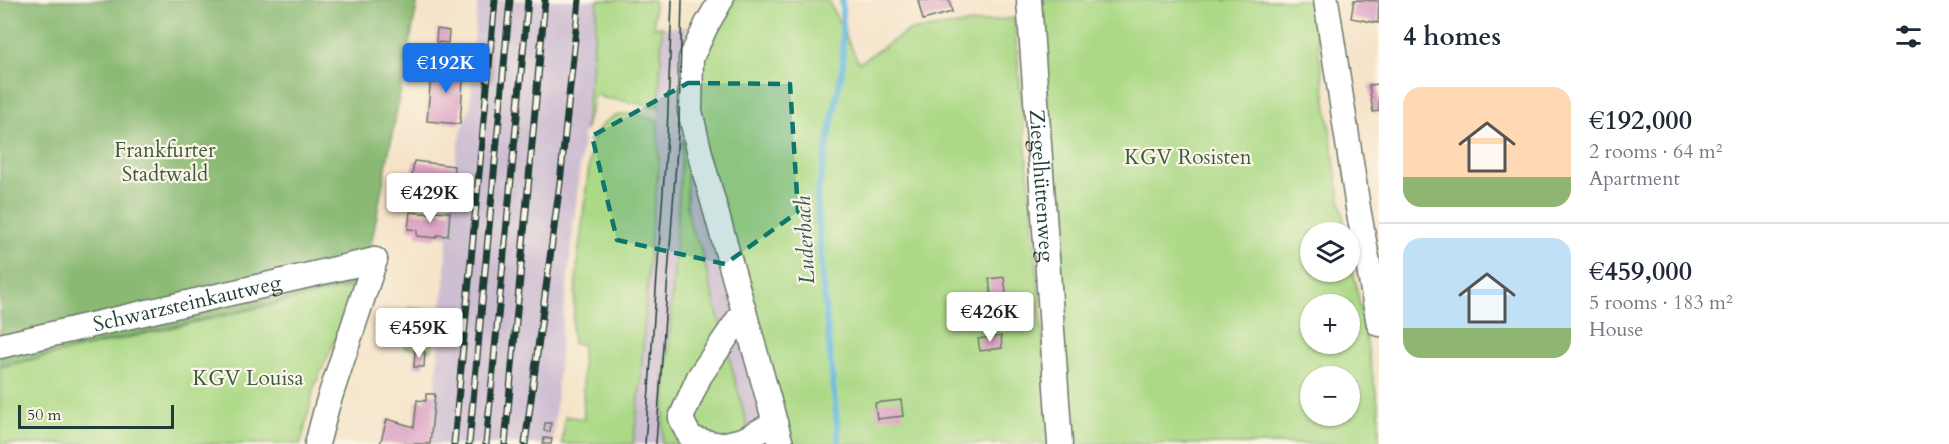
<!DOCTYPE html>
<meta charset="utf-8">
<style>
:root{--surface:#fff;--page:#f6f6f7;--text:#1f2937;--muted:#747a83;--line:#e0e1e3;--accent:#1a73e8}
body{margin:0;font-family:Cardo,serif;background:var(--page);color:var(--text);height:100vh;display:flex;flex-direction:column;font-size:22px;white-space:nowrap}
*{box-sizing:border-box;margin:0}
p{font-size:20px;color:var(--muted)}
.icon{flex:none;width:33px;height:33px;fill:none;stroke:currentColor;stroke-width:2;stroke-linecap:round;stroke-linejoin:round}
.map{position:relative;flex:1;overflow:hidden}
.side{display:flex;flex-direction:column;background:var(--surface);width:570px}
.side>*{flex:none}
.tools{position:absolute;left:1300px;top:222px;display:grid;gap:12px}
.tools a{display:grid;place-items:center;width:60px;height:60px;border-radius:50%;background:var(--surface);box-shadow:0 2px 4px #0004;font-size:30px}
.scale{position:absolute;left:18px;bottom:15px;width:156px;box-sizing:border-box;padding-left:6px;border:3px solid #1f3d34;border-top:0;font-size:16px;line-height:21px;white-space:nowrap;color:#1f3d34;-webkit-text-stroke:4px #fcf5e5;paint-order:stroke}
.price{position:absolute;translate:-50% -51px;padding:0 14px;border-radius:6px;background:#fff;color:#222;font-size:20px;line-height:39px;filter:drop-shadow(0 2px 3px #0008)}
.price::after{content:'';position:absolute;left:50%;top:36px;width:18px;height:14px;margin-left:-9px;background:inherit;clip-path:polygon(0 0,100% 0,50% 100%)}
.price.selected{background:var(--accent);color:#fff}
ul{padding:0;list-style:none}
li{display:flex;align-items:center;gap:18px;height:150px;padding:0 24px}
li+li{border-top:2px solid var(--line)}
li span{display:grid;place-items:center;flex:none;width:168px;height:120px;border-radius:18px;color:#555}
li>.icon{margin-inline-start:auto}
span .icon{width:72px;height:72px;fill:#fffc;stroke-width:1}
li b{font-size:26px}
h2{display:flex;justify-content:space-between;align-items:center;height:72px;padding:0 24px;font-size:26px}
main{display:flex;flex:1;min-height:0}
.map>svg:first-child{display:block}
</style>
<main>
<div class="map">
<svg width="1379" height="444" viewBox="0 0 1379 444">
<rect width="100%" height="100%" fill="#fcf5e5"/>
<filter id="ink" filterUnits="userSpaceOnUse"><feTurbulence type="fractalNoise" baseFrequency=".0167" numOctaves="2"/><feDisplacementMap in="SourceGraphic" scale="12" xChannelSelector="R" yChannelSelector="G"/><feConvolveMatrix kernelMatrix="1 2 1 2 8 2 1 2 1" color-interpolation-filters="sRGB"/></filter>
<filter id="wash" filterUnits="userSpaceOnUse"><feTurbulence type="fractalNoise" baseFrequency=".008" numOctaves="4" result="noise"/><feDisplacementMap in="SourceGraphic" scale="24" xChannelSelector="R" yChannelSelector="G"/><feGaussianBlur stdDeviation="1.35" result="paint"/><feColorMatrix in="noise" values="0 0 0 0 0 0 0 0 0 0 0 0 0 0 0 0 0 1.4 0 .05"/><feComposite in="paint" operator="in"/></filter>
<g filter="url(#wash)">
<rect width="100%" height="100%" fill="#f5e4c9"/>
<path fill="#cebed1" d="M478,0H598L561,339L553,444H431L451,195L454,166L462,129L470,108L472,88L470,73Z
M662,27H686L685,91L786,444H633L640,390L651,231L659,166L658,121Z"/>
<path fill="#acd986" stroke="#668b5d" stroke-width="1.5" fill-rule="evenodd" d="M598,0H654V27H662L659,107L605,98L597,95L594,96L585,131Z
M729,0H828L859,63L908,31L1014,18L1053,444H786L701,137L698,88L704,56Z
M1041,0H1312L1337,181L1346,232H1311V272H1350V253L1379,409V444H1069ZM1311,304H1350V344H1311ZM1311,376H1350V416H1311Z
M626,114L646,116L658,121L659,166L651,231L640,390L633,444H562L565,416L584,419L582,344H573L572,332L578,258L592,142C601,124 606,116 626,114Z
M683,137L687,158V207L691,228L700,246L752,444H662Z
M360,285L314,387L301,444H0V367Z
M409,308L436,311L432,350L405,348Z"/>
<path fill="#89b973" stroke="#547b54" stroke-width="1.5" d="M0,0H418L364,282L0,367Z"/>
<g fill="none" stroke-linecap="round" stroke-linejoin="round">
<path stroke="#66b9e1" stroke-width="6" d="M839,444L823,284L817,198L843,65L842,0"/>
</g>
<g id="blocks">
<path fill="#dba1c3" d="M921,0H949L952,12L923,20L918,1Z
M1354,0L1379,1L1378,23L1351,18Z
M437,29L449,31L448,43L436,42Z
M432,63L464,66L460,124L427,121Z
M1379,84V111L1373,112L1369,85Z
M414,161L454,166L451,195L445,194V189L438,188L437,195L410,192Z
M435,211L450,212L448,236L437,235L436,238L417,236V230L408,229L410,212L435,214Z
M1004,277L1007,301L992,303L989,279Z
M1001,336L1002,348L980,351L978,339Z
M415,351L425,352L424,367H414Z
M426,394H435L430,444H380L387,419L414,427L417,400L426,401Z
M901,400L903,416L877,419L875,403Z
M545,423H551L550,432L544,431Z
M544,438L552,439L551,444H543Z"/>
</g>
</g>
<g filter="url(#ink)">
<use href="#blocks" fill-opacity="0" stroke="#6a7768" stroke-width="1.5"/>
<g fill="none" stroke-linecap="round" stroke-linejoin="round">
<g stroke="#6a7768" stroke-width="27">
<g id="minor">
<path d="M721,0L707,24L691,58L690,111L701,158L781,444"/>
<path id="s1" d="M1029,0L1060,444"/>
<path d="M1326,0L1358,208L1379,324"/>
<path id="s2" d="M0,346L375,260"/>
<path d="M317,444L327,406L375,260"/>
<path d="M716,444C692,440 690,441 681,418L699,377L744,311"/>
<path d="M726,444L743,440L775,423"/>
</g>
</g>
<use href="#minor" stroke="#fff" stroke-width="24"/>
<path stroke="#1f3d34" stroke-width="1.5" d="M645,444L667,136L672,0
M656,444L679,120L682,0"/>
<g stroke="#1f3d34" stroke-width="7">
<path id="rail" d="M454,444L495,0
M469,444L510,0
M486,444L528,0
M505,444L545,0
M525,444L560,183L579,0"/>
</g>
<use href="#rail" stroke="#fcf5e5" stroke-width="4.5" stroke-dasharray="14" stroke-linecap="butt"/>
</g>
</g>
<path fill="#0f766e" fill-opacity="0.2" stroke="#0f766e" stroke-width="4.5" stroke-dasharray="12 8" stroke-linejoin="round" d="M688,83L790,84L798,212L725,264L617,240L592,136Z"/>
<g text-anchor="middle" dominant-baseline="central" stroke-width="4.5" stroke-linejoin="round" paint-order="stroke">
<g font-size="21" fill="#3b5c44" stroke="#fcf5e5">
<text x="165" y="150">Frankfurter<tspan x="165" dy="24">Stadtwald</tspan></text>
<text x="1188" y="157">KGV Rosisten</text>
<text x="248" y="378">KGV Louisa</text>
</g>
<g font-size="21" fill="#1f3d34" stroke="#fcf5e5">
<text stroke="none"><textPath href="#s1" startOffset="186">Ziegelhüttenweg</textPath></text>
<text stroke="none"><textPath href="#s2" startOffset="192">Schwarzsteinkautweg</textPath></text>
</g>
<g font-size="22" font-style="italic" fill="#315c5f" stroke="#fcf5e5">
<text transform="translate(805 240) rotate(-93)">Luderbach</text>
</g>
</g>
</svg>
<div class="tools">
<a><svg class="icon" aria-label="layers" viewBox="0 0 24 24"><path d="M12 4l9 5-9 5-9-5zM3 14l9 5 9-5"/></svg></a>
<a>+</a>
<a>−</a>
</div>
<div class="scale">50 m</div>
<b class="price selected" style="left:446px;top:94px">€192K</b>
<b class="price" style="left:430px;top:224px">€429K</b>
<b class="price" style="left:990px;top:343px">€426K</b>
<b class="price" style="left:419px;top:359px">€459K</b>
</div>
<section class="side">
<h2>4 homes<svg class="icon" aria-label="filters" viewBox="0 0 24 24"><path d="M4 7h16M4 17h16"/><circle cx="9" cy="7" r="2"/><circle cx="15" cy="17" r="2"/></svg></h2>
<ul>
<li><span style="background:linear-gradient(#ffd9b3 75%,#8fb573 0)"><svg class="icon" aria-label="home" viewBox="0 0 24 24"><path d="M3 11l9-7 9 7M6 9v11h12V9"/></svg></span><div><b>€192,000</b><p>2 rooms · 64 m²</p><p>Apartment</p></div></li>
<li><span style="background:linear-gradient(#bfe0f5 75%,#8fb573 0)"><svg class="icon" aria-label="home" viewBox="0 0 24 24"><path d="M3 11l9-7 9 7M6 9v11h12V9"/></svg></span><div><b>€459,000</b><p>5 rooms · 183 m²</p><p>House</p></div></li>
</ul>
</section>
</main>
